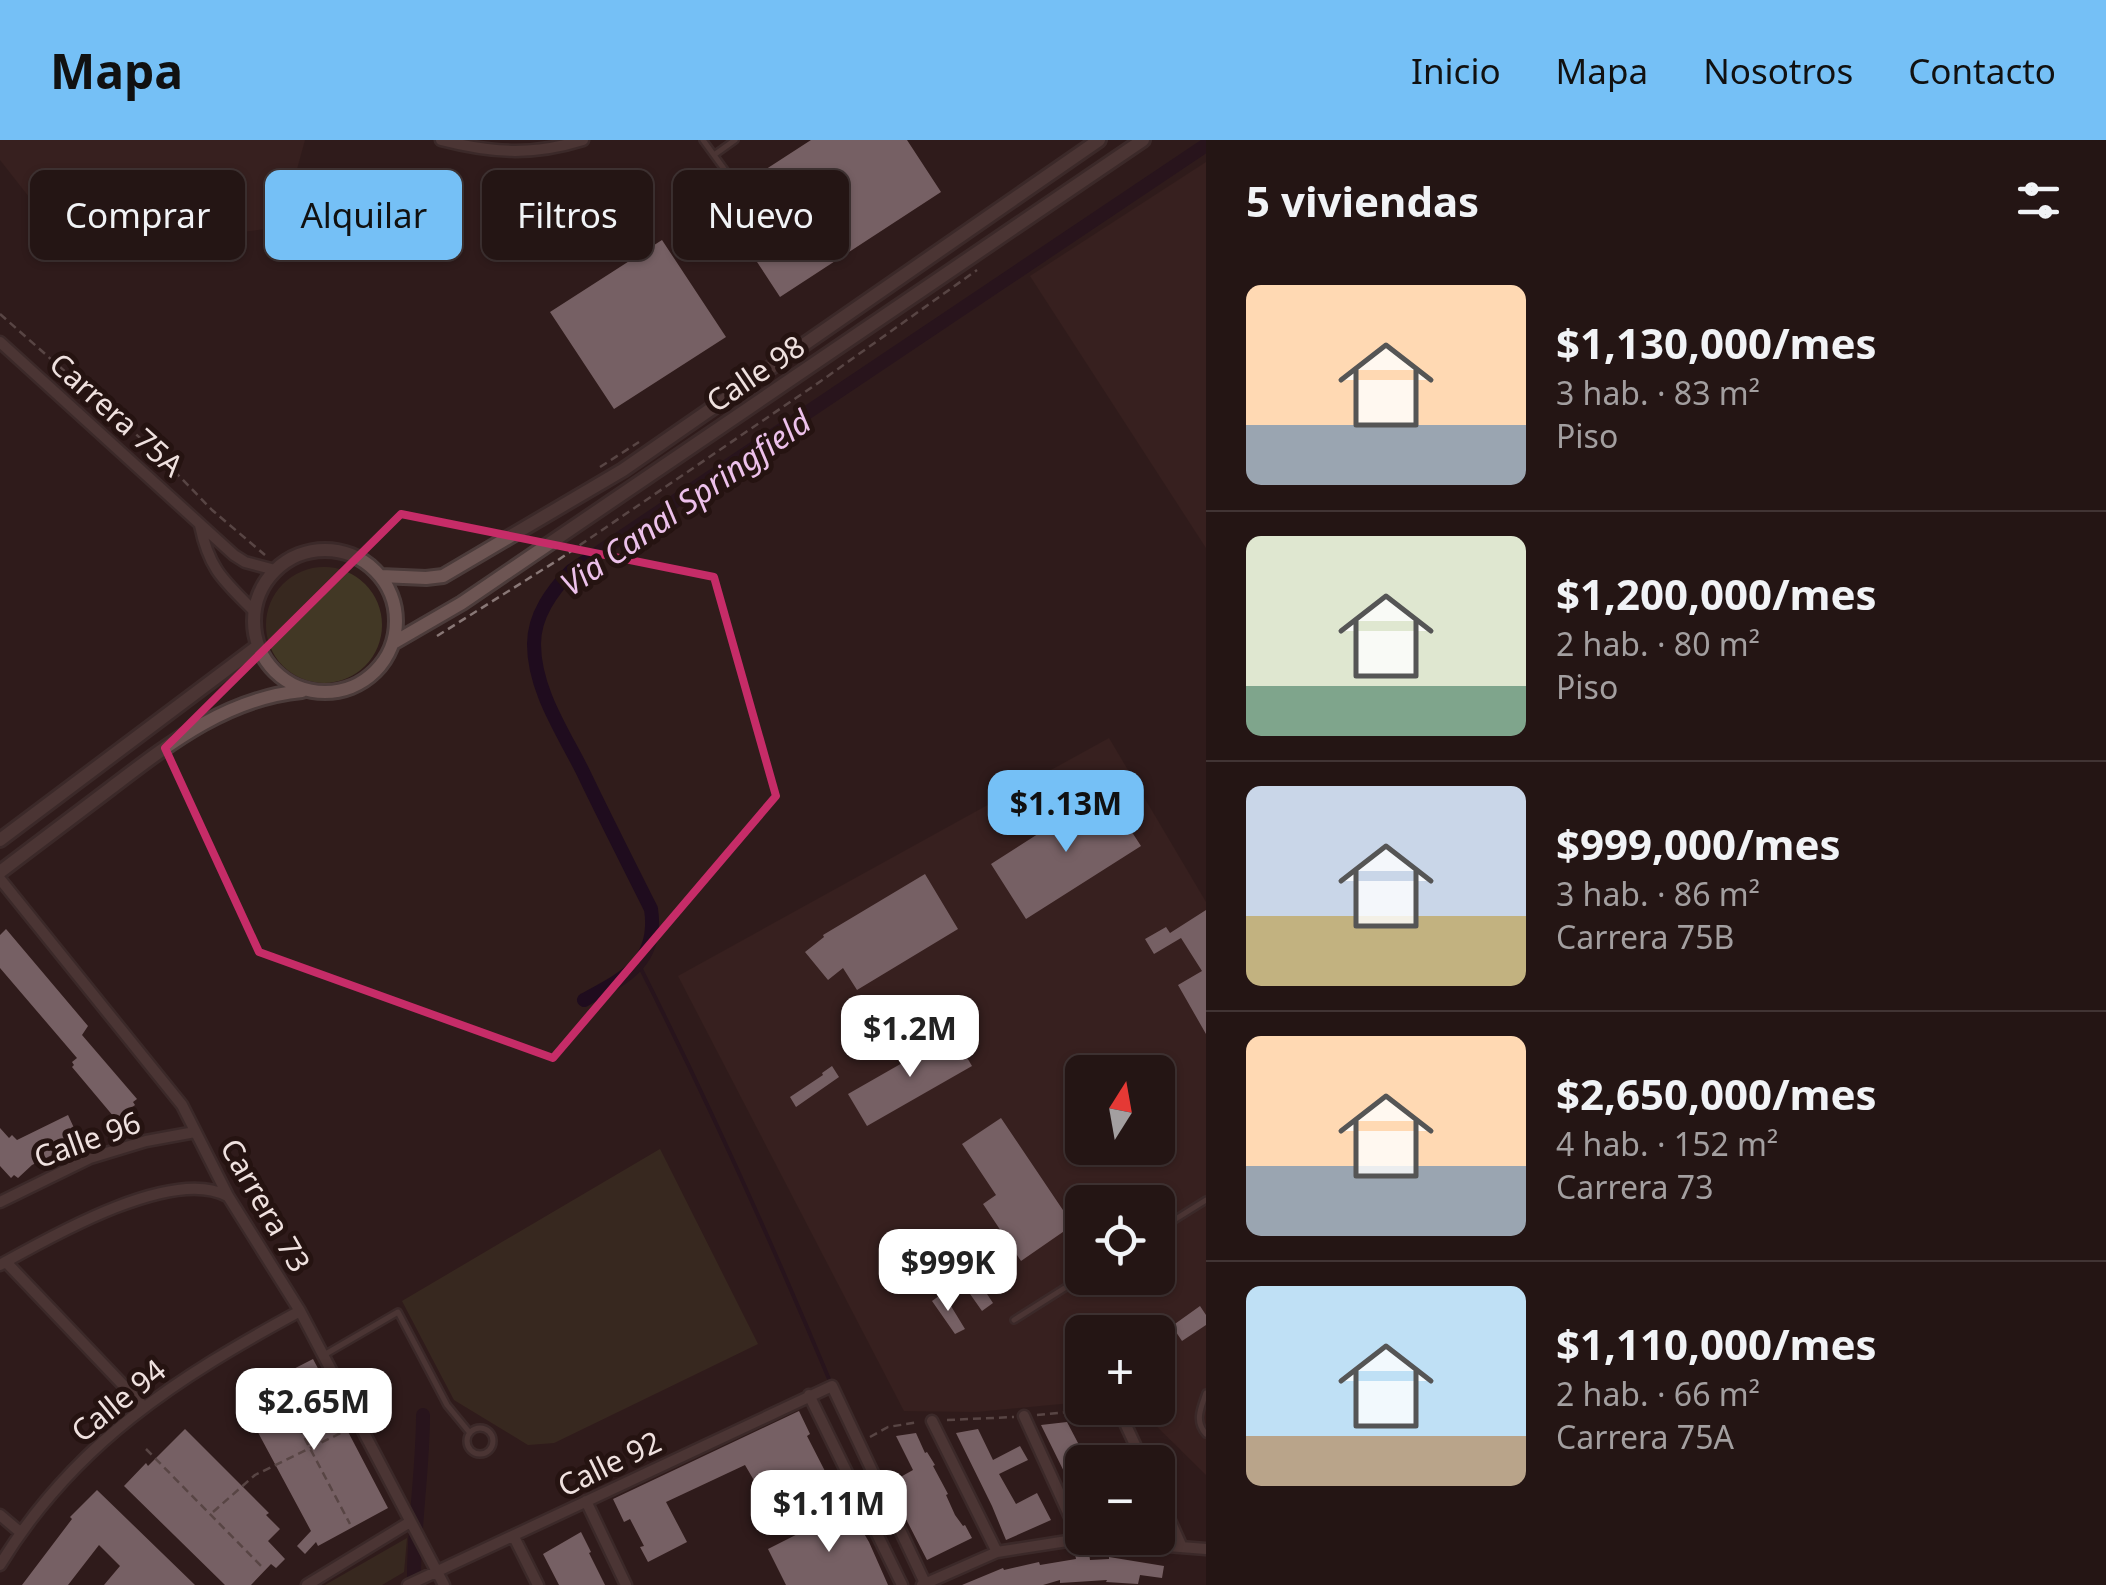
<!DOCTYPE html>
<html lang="es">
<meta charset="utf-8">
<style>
:root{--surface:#241514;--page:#302222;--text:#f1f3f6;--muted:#a39fa0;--line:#413434;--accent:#75c0f6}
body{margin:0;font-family:"Noto Sans",sans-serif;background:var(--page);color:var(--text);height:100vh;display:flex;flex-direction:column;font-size:38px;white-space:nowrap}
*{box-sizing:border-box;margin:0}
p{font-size:32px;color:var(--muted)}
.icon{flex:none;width:55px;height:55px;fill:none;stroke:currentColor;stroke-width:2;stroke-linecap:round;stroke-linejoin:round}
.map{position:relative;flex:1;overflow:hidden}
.details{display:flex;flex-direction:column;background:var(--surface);width:900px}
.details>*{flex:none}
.top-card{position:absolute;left:30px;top:30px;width:950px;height:90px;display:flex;gap:20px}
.needle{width:65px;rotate:11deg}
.buttons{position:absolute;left:1065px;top:915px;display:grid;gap:20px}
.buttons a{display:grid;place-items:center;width:110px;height:110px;border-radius:15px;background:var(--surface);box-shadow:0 2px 8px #0004,0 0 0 2px var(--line);font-size:50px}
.price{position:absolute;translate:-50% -85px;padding:0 22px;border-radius:20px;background:#fff;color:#222;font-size:32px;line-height:65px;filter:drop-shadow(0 2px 5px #0008)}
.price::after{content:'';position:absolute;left:50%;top:60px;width:30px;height:22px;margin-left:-15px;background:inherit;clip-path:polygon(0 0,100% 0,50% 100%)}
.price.current{background:var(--accent);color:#111}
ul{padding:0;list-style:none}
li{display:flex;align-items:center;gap:30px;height:250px;padding:0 40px}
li+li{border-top:2px solid var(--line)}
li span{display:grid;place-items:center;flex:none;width:280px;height:200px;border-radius:15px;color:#555}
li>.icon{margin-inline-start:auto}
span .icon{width:120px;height:120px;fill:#fffc;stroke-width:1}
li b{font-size:42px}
h2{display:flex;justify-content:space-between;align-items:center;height:120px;padding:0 40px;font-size:42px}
.chip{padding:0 35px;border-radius:15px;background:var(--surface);box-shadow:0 2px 8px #0004,0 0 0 2px var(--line);font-size:35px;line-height:90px}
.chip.current{background:var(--accent);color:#111}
header{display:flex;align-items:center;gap:60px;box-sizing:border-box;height:140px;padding:0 50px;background:var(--accent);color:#111}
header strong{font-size:48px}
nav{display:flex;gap:55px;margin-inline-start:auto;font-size:35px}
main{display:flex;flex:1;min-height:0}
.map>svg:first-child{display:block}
</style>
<header>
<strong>Mapa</strong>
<nav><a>Inicio</a><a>Mapa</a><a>Nosotros</a><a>Contacto</a></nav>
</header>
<main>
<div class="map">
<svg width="1206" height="1445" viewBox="0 0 1206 1445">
<rect width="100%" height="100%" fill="#301c1b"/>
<path fill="#402624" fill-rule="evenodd" d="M0,0H305L281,87L73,113L0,20Z
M1206,22V408L1030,136Z
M1109,598L1206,762V1335L1138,1268H1158V1192H1082V1262L976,1272L904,1271L678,836ZM1082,932H1158V1008H1082ZM1082,1062H1158V1138H1082Z"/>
<path fill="#423825" d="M266 485a58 58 0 1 1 116 0a58 58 0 1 1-116 0Z
M660,1009L758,1204L554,1303L528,1305L454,1260L402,1161Z
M407,1398L404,1432L382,1445H325Z"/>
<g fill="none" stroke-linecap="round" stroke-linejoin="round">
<path stroke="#1f0c1e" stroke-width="4" d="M639,825C709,963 772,1103 832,1246"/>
<path stroke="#1f0c1e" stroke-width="14" d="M584,860C625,838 659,822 651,769C628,723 605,678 583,632C563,592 534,550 534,504C534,475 552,451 571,431L1206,5
M414,1445C413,1388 423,1332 423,1275"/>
</g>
<path fill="#cdb4bc" d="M811,0H907L941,52L780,157L717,61Z
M662,100L726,197L614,269L550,172Z
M1105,651L1141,706L1026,779L991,724Z
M925,734L958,789L857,850L843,828L828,840L805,812L824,797L823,795Z
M1206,770V894L1178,845L1202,831L1181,798L1154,814L1145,799L1166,787L1170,793Z
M6,789L88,886L82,895L137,959L133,962L135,965L119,977L117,975L114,977L72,927L74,925L72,922L77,918L0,828V795Z
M953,894L972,926L867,986L848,954Z
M832,926L839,937L796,967L790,957L823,935L822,933Z
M68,975L80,1001L32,1025L18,1038L14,1035L11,1038L0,1026V988L9,998L12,995L17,1000Z
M1001,978L1073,1085L1021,1121L983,1064L996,1055L962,1004Z
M952,1094L962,1109L973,1102L1003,1141L987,1154L993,1163L982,1171L949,1124L953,1122L940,1102Z
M943,1153L965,1189L955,1194L932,1161Z
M1200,1166L1206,1175V1185L1182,1201L1172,1186Z
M313,1219L348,1285L345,1286L388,1368L318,1406L316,1402L305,1414L297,1406L311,1391L239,1257Z
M799,1271L810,1294L807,1296L828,1337L769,1366L745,1325L666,1362L687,1402L648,1422L640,1407L644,1406L630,1379L624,1382L613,1359Z
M1067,1282L1088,1322H1082V1368L1041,1285Z
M185,1289L269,1373L266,1375L280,1389L268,1401L285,1419L276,1428L271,1424L251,1445H225L124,1346L146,1323L148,1326Z
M978,1289L993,1320L1020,1306L1028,1320L999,1334L1016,1364L1037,1353L1051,1380L1006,1400L992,1366L956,1293Z
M916,1293L925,1313L927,1312L935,1325L933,1326L948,1354L946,1355L955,1375L963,1386L965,1385L972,1398L927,1420L888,1344L913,1330L896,1296Z
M97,1350L195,1445H104L120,1426L99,1405L68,1445H22L72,1379L70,1377Z
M849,1368L869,1402L888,1445H786L768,1409Z
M581,1392L591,1412L589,1413L605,1445H559L543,1414Z
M1089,1413L1090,1420L1109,1419V1417L1164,1426L1162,1438L1140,1435L1138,1444L1106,1442L1107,1440L1060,1443V1440L1043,1445H962L1003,1428L1004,1430L1039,1422L1040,1425L1076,1419L1075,1414Z"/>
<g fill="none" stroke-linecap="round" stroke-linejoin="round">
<g stroke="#4b3b3a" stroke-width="10">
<path id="service" d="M703,0L727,33
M714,15L735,0
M1158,1090L1206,1060
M1014,1180L1082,1137
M324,1215L398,1172L447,1265L470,1293
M1206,1253C1201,1268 1194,1281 1206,1294
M467 1301a13 13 0 1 1 26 0a13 13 0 1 1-26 0Z"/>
</g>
<g stroke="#4b3b3a" stroke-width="15">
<path id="minor" d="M441,0C491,13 532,16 583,0
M0,202L234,415L245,422L275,430
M200,385C209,429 223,440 254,471
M0,739L182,965L228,1056L300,1171L444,1445
M0,1062L90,1018L146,1001L195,992
M6,1122L143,1266
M0,1125C50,1097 173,1026 227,1056
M809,1255L902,1445
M1118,1268L1143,1322
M1024,1276L1080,1399
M932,1281L997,1412
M1158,1354L1181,1405
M586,1361L626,1445
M0,1375L20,1392
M514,1397L538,1445
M0,1425C74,1303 178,1237 300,1171
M307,1445L410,1382
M408,1445L832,1246L926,1445
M922,1445L997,1412L1080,1399L1206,1409"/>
</g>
<g stroke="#4b3b3a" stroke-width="18">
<path id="tertiary" d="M254 481a71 71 0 1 1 142 0a71 71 0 1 1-142 0Z
M381,436L426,438L443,436L623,330L1099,0
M393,503L462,463L1143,0
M0,700L258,506
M0,732C37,704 74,676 111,648C170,603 227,558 302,551"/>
</g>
<path stroke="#897877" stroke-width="2.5" stroke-dasharray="8 5" stroke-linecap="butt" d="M0,174L156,312L212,370L265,415
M600,327L639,302
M437,496L558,420L821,241L977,130
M268,1229L350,1384
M1037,1275L1108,1268
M947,1280L1014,1277
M870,1297L888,1287L919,1282
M146,1309L263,1428
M213,1372L255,1335L347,1290"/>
<use href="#service" stroke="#6d5553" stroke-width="5"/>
<use href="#minor" stroke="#6d5553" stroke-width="10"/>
<use href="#tertiary" stroke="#6d5553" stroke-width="12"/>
</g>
<path d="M0 0H1206V1445H0ZM401,374L714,437L776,656L553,918L259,812L165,608Z" fill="#301c1b" fill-opacity=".55" fill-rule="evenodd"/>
<path fill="none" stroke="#c62c68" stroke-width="8" stroke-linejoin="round" d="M401,374L714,437L776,656L553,918L259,812L165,608Z"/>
<g text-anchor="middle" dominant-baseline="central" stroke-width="10" stroke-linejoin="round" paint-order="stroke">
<g font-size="30" fill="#efe1df" stroke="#251311">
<text transform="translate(755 233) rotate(-34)">Calle 98</text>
<text transform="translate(117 274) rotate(42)">Carrera 75A</text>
<text transform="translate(87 999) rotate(-20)">Calle 96</text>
<text transform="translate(266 1065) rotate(60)">Carrera 73</text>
<text transform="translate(118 1260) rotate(-39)">Calle 94</text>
<text transform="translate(609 1323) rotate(-26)">Calle 92</text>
</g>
<g font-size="32" font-style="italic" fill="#edc1eb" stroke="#251311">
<text transform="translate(685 362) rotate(-35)">Via Canal Springfield</text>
</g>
</g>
</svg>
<div class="buttons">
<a><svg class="needle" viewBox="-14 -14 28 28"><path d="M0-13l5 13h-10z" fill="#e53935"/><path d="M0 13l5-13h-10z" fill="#a39fa0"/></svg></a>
<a><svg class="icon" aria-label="locate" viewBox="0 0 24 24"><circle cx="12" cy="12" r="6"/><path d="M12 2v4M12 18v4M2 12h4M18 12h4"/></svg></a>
<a>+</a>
<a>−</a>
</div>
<b class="price current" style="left:1066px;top:715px">$1.13M</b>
<b class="price" style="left:910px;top:940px">$1.2M</b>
<b class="price" style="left:948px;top:1174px">$999K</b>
<b class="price" style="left:314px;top:1313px">$2.65M</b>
<b class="price" style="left:829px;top:1415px">$1.11M</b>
<div class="top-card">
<a class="chip">Comprar</a>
<a class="chip current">Alquilar</a>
<a class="chip">Filtros</a>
<a class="chip">Nuevo</a>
</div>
</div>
<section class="details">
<h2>5 viviendas<svg class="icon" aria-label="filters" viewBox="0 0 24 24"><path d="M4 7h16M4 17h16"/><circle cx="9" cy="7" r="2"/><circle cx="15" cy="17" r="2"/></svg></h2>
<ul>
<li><span style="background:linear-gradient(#ffd9b3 70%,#9aa5b1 0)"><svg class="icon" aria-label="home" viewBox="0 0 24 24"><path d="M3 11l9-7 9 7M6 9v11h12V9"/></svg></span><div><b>$1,130,000/mes</b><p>3 hab. · 83 m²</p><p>Piso</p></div></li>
<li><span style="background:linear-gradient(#dfe7d0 75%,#7fa58c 0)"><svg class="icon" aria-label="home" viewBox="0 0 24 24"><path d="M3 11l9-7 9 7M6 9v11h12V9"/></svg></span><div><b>$1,200,000/mes</b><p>2 hab. · 80 m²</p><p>Piso</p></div></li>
<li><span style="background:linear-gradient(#c9d6e8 65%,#c2b280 0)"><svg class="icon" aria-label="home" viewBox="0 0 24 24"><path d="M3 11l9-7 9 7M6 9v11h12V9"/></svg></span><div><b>$999,000/mes</b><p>3 hab. · 86 m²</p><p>Carrera 75B</p></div></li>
<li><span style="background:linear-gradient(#ffd9b3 65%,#9aa5b1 0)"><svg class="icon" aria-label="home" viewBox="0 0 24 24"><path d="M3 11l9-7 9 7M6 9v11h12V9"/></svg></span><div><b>$2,650,000/mes</b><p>4 hab. · 152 m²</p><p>Carrera 73</p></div></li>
<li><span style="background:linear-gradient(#bfe0f5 75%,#b9a48a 0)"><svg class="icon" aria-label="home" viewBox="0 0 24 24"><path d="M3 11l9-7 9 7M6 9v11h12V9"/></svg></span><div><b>$1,110,000/mes</b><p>2 hab. · 66 m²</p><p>Carrera 75A</p></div></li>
</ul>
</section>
</main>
